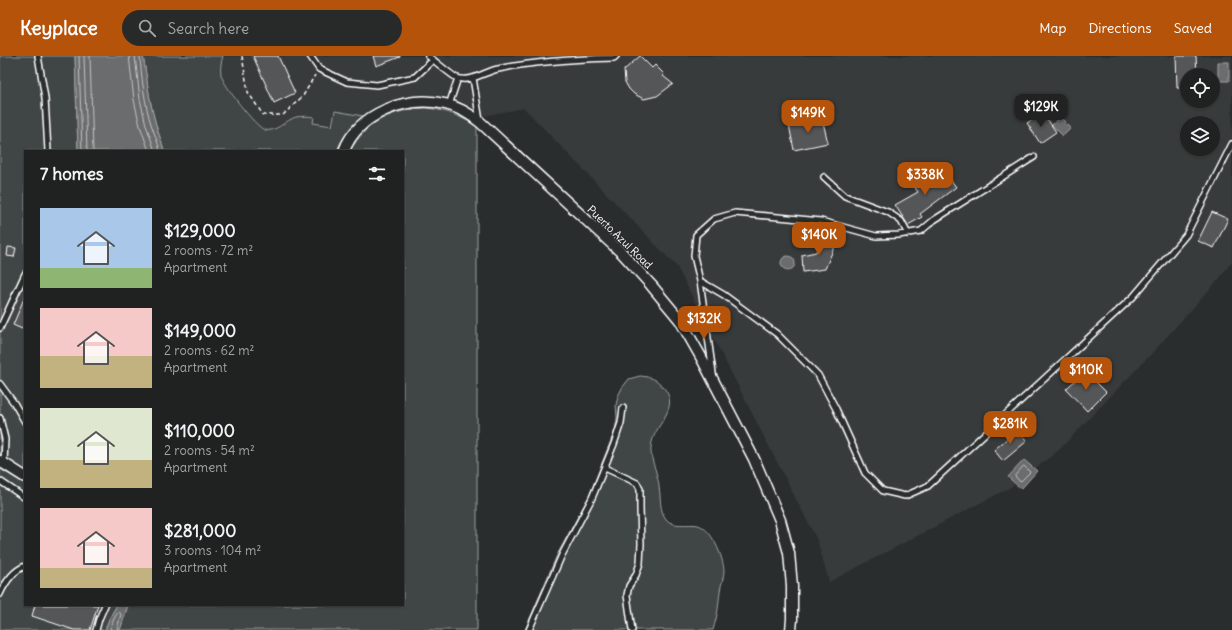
<!DOCTYPE html>
<meta charset="utf-8">
<style>
:root{--surface:#202222;--page:#282a2a;--text:#f1f3f6;--muted:#a2a4a5;--line:#3d3f40;--accent:#b45309}
body{margin:0;font-family:Delius,sans-serif;background:var(--page);color:var(--text);height:100vh;display:flex;flex-direction:column;font-size:15px;white-space:nowrap}
*{box-sizing:border-box;margin:0}
p{font-size:13px;color:var(--muted)}
.icon{flex:none;width:22px;height:22px;fill:none;stroke:currentColor;stroke-width:2;stroke-linecap:round;stroke-linejoin:round}
.map{position:relative;flex:1;overflow:hidden}
.side{position:absolute;left:24px;top:94px;width:380px;height:456px;display:flex;flex-direction:column;background:var(--surface);border-radius:0px;box-shadow:0 1px 3px #0004,0 0 0 1px var(--line)}
.side>*{flex:none}
.tools{position:absolute;left:1180px;top:12px;display:grid;gap:8px}
.tools a{display:grid;place-items:center;width:40px;height:40px;border-radius:50%;background:var(--surface);box-shadow:0 1px 3px #0004,0 0 0 1px var(--line);font-size:20px}
.price{position:absolute;translate:-50% -34px;padding:0 9px;border-radius:8px;background:var(--accent);color:#fff;font-size:13px;line-height:26px;filter:drop-shadow(0 1px 2px #0008)}
.price::after{content:'';position:absolute;left:50%;top:24px;width:12px;height:9px;margin-left:-6px;background:inherit;clip-path:polygon(0 0,100% 0,50% 100%)}
.price.selected{background:#222;color:#fff}
ul{padding:0;list-style:none}
li{display:flex;align-items:center;gap:12px;height:100px;padding:0 16px}
li span{display:grid;place-items:center;flex:none;width:112px;height:80px;border-radius:0px;color:#555}
li>.icon{margin-inline-start:auto}
span .icon{width:48px;height:48px;fill:#fffc;stroke-width:1}
li b{font-size:17px}
h2{display:flex;justify-content:space-between;align-items:center;height:48px;padding:0 16px;font-size:17px}
header{display:flex;align-items:center;gap:24px;box-sizing:border-box;height:56px;padding:0 20px;background:var(--accent);color:#fff}
header strong{font-size:19px}
nav{display:flex;gap:22px;margin-inline-start:auto;font-size:14px}
.search{width:280px;height:36px;background:var(--page);display:flex;align-items:center;gap:10px;box-sizing:border-box;padding:0 14px;border-radius:22px;color:var(--muted);font-size:15px}
.map>svg:first-child{display:block}
</style>
<header>
<strong>Keyplace</strong>
<div class="search"><svg class="icon" aria-label="search" viewBox="0 0 24 24"><circle cx="10" cy="10" r="6"/><path d="M15 15l6 6"/></svg>Search here</div>
<nav><a>Map</a><a>Directions</a><a>Saved</a></nav>
</header>
<div class="map">
<svg width="1232" height="574" viewBox="0 0 1232 574">
<rect width="100%" height="100%" fill="#2a2d2e"/>
<filter id="ink" filterUnits="userSpaceOnUse"><feTurbulence type="fractalNoise" baseFrequency=".025" numOctaves="2"/><feDisplacementMap in="SourceGraphic" scale="8" xChannelSelector="R" yChannelSelector="G"/><feConvolveMatrix kernelMatrix="1 2 1 2 8 2 1 2 1" color-interpolation-filters="sRGB"/></filter>
<g filter="url(#ink)">
<path fill="#373a3b" fill-rule="evenodd" d="M223,0H1232V205L1219,223L1154,295L1059,394L1011,431L829,526L817,484L677,211L524,52L484,60L464,48L448,42L426,39L411,40L388,46L371,54L363,60L335,56L332,70L313,67L287,65L272,74L266,75L258,71L228,31L221,20V7ZM1187,19H1213V45H1187ZM1187,67H1213V93H1187Z"/>
<path fill="#414445" stroke="#a0a2a2" d="M0,0H75L78,95H25V414L0,399Z
M143,0H223C221,6 220,12 221,19C223,28 256,72 265,74C275,77 286,64 296,61C302,60 308,60 314,61L313,67L332,70L335,55L363,60C352,70 342,81 337,95H164C162,85 157,75 155,65C149,44 147,22 143,0Z
M426,52C445,54 461,60 477,71V574H120L128,549H403V95H350C367,65 392,54 426,52Z
M640,320C651,321 657,323 664,332C680,352 657,366 652,386C649,397 653,406 656,416C657,421 659,426 659,431C661,441 659,454 666,463C673,472 688,467 698,469C712,473 723,501 724,514C724,522 721,528 720,535C719,541 719,547 718,553C717,560 715,567 713,574H525L557,499L589,440L600,412L615,374L617,362L616,349L618,340L622,332L629,323Z
M0,413L25,428V549H117L109,563L105,574H0Z"/>
<path fill="#6a6c6d" stroke="#a6a7a7" d="M75,0H143C147,22 149,44 155,65C157,75 162,85 164,95H78Z
M1218,6H1229V25H1218Z
M1060,61L1071,72L1063,80L1052,69Z
M781 207a7 7 0 1 1 14 0a7 7 0 1 1-14 0Z
M1024,404L1037,415L1021,433L1008,421Z
M117,549H128L120,574H105L109,563Z"/>
<g fill="none" stroke-linecap="round" stroke-linejoin="round">
<path stroke="#c3c4c5" stroke-width="1" d="M79,0L82,95
M84,0L87,95
M90,0L93,95
M129,0L134,44L140,70L149,95
M135,0L140,43L146,69L155,95
M140,0C141,19 145,50 151,68C154,77 158,86 160,95
M1024,410L1030,416L1020,426L1015,420Z
M110,574C112,568 114,560 119,556L121,558L117,574"/>
</g>
<path fill="#555758" stroke="#fff" d="M253,0H278L295,37L274,47Z
M373,0H400V1L376,10Z
M640,0L652,12L655,9L664,18L663,20L673,28L657,40L644,43L634,38L629,33L625,26L624,14Z
M1176,0H1196L1197,19H1187V32H1177Z
M1043,57L1056,76L1040,87L1027,67Z
M822,62L828,87L794,94L789,69Z
M944,115L956,131L920,158L922,161L908,169L895,149L918,136L911,126L923,118L929,127Z
M1212,156L1228,163L1214,192L1198,185Z
M823,179L836,187L825,213L803,216L802,199L816,196Z
M8,191L16,192L14,201L7,200Z
M25,240V266L22,273L13,269Z
M1085,315L1106,336L1087,355L1066,333Z
M1017,374L1027,385L1003,405L994,394Z
M35,549H98L90,574H74L32,560Z"/>
<g fill="none" stroke-linecap="round" stroke-linejoin="round">
<g stroke="#fff" stroke-width="8">
<path id="service" d="M38,0L45,42L48,95
M310,0L319,13L347,26L377,29L415,21L433,4
M428,0C434,4 452,20 457,22C471,27 486,15 498,13C536,5 575,3 614,2L616,0
M473,22L480,65
M449,49L458,22
M1034,101L934,164L921,175L899,179L876,180L821,165L735,157L714,163L696,179L694,200L700,225L724,239L777,278L818,319L836,353L865,417L883,435L905,440L928,430L1133,241L1186,179L1232,88
M824,121L845,140L888,156L901,165L908,178
M700,225L713,317
M0,272L25,218
M0,328L14,347L25,366
M0,362L5,383L4,408
M605,412L637,427L640,433V452L641,488L640,507L636,519L629,530L627,539L632,574
M0,425L25,442
M0,538C5,527 13,515 25,510
M96,574L99,563L105,549
M529,574L562,499L592,442L614,388L621,367L623,352"/>
</g>
<g stroke="#fff" stroke-width="13">
<path id="minor" d="M344,95C358,57 407,39 445,48C458,51 470,58 480,66L622,197L651,229L680,264L701,301L754,403L780,464L789,497L792,530V563L791,574
M0,405L25,421"/>
</g>
<path stroke="#fff" stroke-width="1.5" stroke-dasharray="4 3" stroke-linecap="butt" d="M242,0L248,36L263,59H283L303,40L315,19"/>
<use href="#service" stroke="#2a2d2e" stroke-width="5"/>
<use href="#minor" stroke="#2a2d2e" stroke-width="10"/>
</g>
</g>
<g text-anchor="middle" dominant-baseline="central" stroke-width="3.5" stroke-linejoin="round" paint-order="stroke">
<g font-size="11" fill="#fff" stroke="#2a2d2e">
<text transform="translate(620 181) rotate(44)">Puerto Azul Road</text>
</g>
</g>
</svg>
<div class="tools">
<a><svg class="icon" aria-label="locate" viewBox="0 0 24 24"><circle cx="12" cy="12" r="6"/><path d="M12 2v4M12 18v4M2 12h4M18 12h4"/></svg></a>
<a><svg class="icon" aria-label="layers" viewBox="0 0 24 24"><path d="M12 4l9 5-9 5-9-5zM3 14l9 5 9-5"/></svg></a>
</div>
<b class="price selected" style="left:1041px;top:72px">$129K</b>
<b class="price" style="left:808px;top:78px">$149K</b>
<b class="price" style="left:925px;top:140px">$338K</b>
<b class="price" style="left:819px;top:200px">$140K</b>
<b class="price" style="left:704px;top:284px">$132K</b>
<b class="price" style="left:1086px;top:335px">$110K</b>
<b class="price" style="left:1010px;top:389px">$281K</b>
<section class="side">
<h2>7 homes<svg class="icon" aria-label="filters" viewBox="0 0 24 24"><path d="M4 7h16M4 17h16"/><circle cx="9" cy="7" r="2"/><circle cx="15" cy="17" r="2"/></svg></h2>
<ul>
<li><span style="background:linear-gradient(#a9c7e8 75%,#8fb573 0)"><svg class="icon" aria-label="home" viewBox="0 0 24 24"><path d="M3 11l9-7 9 7M6 9v11h12V9"/></svg></span><div><b>$129,000</b><p>2 rooms · 72 m²</p><p>Apartment</p></div></li>
<li><span style="background:linear-gradient(#f6c9c9 60%,#c2b280 0)"><svg class="icon" aria-label="home" viewBox="0 0 24 24"><path d="M3 11l9-7 9 7M6 9v11h12V9"/></svg></span><div><b>$149,000</b><p>2 rooms · 62 m²</p><p>Apartment</p></div></li>
<li><span style="background:linear-gradient(#dfe7d0 65%,#c2b280 0)"><svg class="icon" aria-label="home" viewBox="0 0 24 24"><path d="M3 11l9-7 9 7M6 9v11h12V9"/></svg></span><div><b>$110,000</b><p>2 rooms · 54 m²</p><p>Apartment</p></div></li>
<li><span style="background:linear-gradient(#f6c9c9 75%,#c2b280 0)"><svg class="icon" aria-label="home" viewBox="0 0 24 24"><path d="M3 11l9-7 9 7M6 9v11h12V9"/></svg></span><div><b>$281,000</b><p>3 rooms · 104 m²</p><p>Apartment</p></div></li>
</ul>
</section>
</div>
